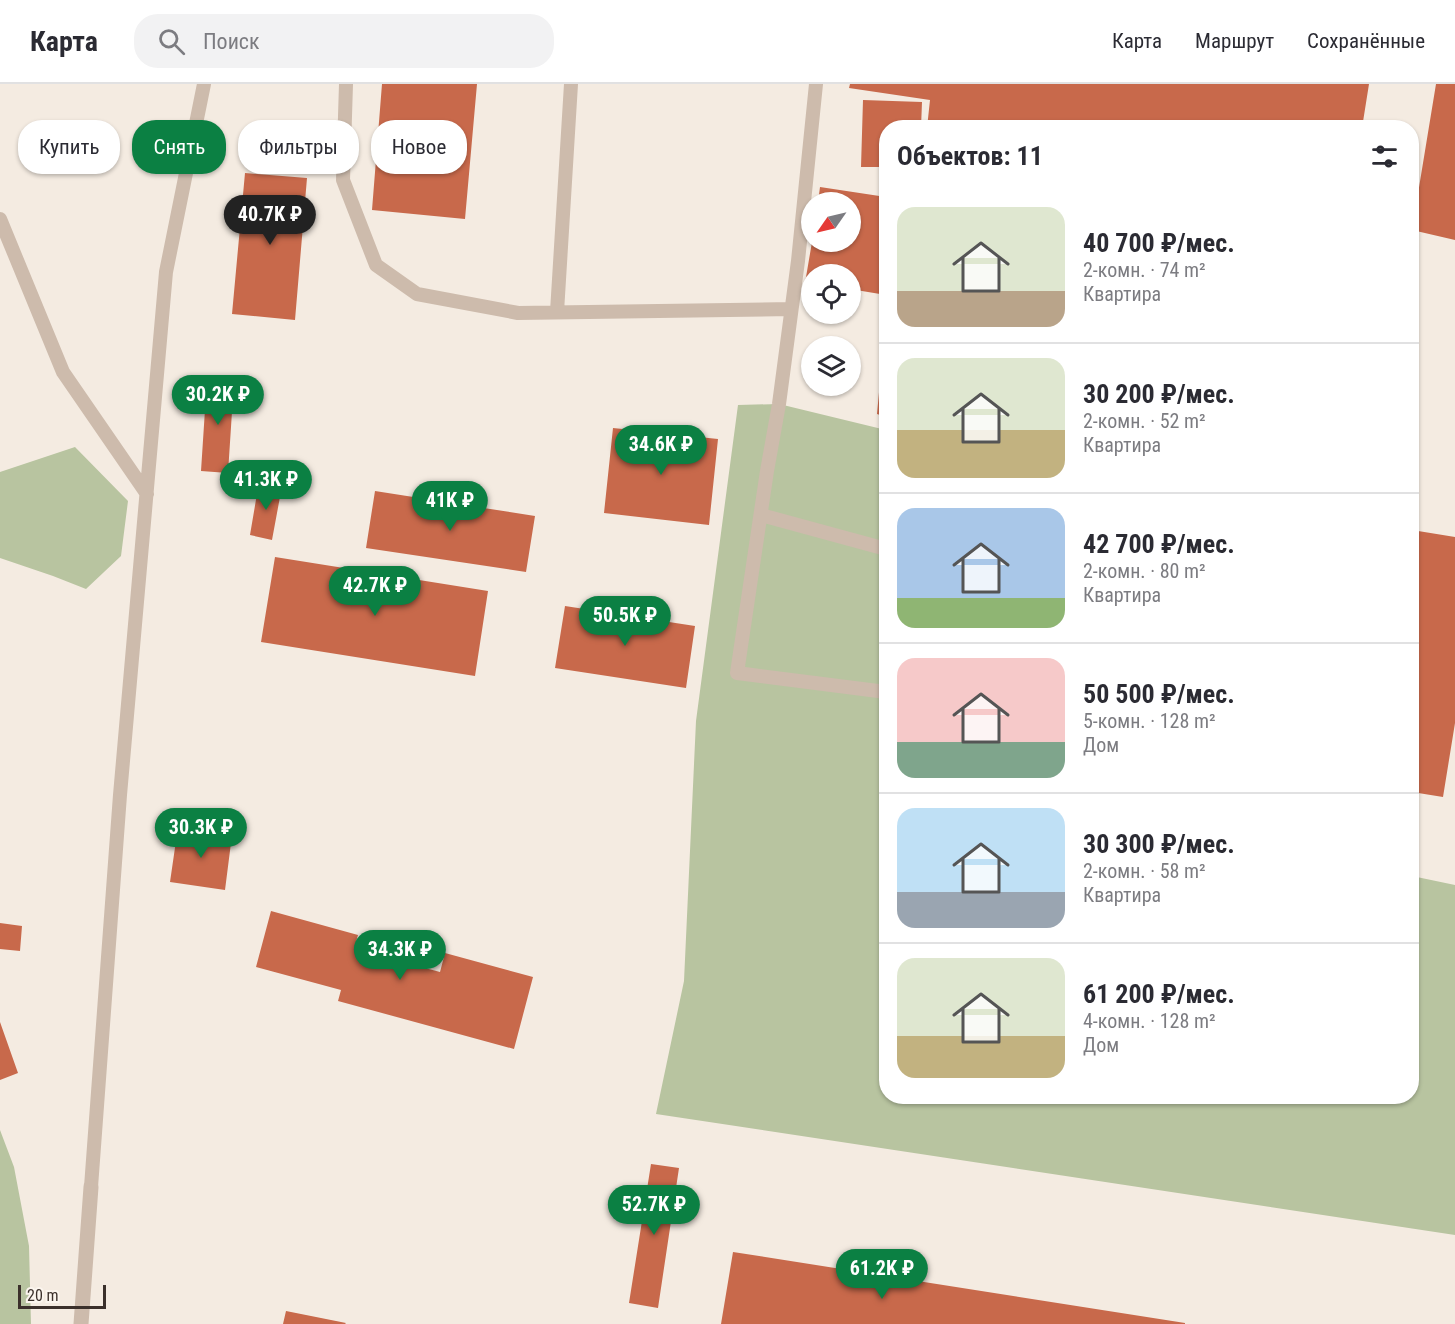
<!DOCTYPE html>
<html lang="ru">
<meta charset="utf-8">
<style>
:root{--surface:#fff;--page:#f2f2f3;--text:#2b2b33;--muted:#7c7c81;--line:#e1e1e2;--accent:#0b8043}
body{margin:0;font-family:"Roboto Condensed",sans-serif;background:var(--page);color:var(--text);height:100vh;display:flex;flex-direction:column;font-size:22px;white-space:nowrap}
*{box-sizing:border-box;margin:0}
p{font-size:20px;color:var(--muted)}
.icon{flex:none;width:33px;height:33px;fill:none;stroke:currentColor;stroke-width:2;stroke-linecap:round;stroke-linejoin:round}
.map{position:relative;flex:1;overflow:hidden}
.details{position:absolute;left:879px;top:36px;width:540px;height:984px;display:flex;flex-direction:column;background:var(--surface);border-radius:24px;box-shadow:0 2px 4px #0004}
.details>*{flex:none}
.top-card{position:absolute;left:18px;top:36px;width:570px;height:54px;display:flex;gap:12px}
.needle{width:39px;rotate:236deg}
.controls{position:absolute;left:801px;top:108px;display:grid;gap:12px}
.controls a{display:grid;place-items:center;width:60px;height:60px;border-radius:50%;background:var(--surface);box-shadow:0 2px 4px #0004;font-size:30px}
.scale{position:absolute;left:18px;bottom:15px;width:88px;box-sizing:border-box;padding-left:6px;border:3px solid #3b302b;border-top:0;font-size:16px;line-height:21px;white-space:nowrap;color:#3b302b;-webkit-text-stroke:4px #fbf5ee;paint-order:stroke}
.price{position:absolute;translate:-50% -51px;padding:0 14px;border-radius:21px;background:var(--accent);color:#fff;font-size:20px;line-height:39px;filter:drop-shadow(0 2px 3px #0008)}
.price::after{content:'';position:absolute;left:50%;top:36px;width:18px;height:14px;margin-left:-9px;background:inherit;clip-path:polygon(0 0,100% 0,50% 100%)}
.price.selected{background:#222;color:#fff}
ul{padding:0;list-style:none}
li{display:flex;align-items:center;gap:18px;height:150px;padding:0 18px}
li+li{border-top:2px solid var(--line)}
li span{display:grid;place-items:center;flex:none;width:168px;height:120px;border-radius:18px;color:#555}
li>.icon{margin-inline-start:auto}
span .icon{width:72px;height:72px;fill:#fffc;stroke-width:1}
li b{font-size:26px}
h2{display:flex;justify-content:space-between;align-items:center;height:72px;padding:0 18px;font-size:26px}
.chip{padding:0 21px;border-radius:24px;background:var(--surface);box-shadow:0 2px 4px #0004;font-size:21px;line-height:54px}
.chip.selected{background:var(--accent);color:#fff}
header{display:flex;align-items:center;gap:36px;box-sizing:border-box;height:84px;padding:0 30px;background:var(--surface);border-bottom:2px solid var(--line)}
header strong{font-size:28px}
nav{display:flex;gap:33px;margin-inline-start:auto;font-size:21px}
.search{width:420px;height:54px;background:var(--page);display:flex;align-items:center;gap:15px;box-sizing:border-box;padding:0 21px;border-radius:24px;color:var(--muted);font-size:22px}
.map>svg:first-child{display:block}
</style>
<header>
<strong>Карта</strong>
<div class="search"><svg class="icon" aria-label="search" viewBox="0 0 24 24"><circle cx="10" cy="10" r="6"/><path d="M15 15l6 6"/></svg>Поиск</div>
<nav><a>Карта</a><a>Маршрут</a><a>Сохранённые</a></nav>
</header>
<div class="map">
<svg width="1455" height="1240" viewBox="0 0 1455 1240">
<rect width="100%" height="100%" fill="#f4ebe1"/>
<path fill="#b8c4a0" d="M779,320L886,346V1012H1412V792L1455,801V1151L656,1030L684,897L696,637L738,321Z
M75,363L128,417L121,472L86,505L53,492L0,474V388Z
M0,1046L14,1083L29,1162L31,1240H0Z"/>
<path fill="#c8694b" d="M382,0H477L465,135L372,126Z
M850,0H1369L1362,44H927L930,16L849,4Z
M1436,0H1455V156L1412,146Z
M863,16L922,18L921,44H886V83H861Z
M245,89L307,94L295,236L232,230Z
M820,103L886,113V211L850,205V190H812V200L805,199L812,158H850V118H818Z
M885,243H886V333L877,330Z
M207,295L234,297L228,389L201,387Z
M613,344L718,355L709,441L604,429Z
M259,398L282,402L272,456L250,451Z
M375,407L535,432L526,488L366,464Z
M1412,446L1455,453V639L1443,713L1412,708Z
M275,473L488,507L475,592L261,558Z
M565,522L695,542L686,604L555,584Z
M178,743L232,751L225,806L170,798Z
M271,827L358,851L354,865L440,888L445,869L533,893L514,965L338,917L341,906L256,883Z
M0,839L22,842L20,867L0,865Z
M0,938L18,989L0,996Z
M651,1080L679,1084L658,1224L629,1219Z
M733,1168L1185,1239V1240H721Z
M286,1227L346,1239L345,1240H283Z"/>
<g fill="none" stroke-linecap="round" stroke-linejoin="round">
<path stroke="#cdbbac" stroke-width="14" d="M346,0L343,96L376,181L417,210L518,229L791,225
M816,0L798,177L779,320L767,387L737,589L886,608
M0,135L63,288L147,410
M557,228L571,0
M761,431L886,465
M91,1103L120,711L166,188L204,0"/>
<path stroke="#cdbbac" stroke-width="15" d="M81,1240L91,1103"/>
</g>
</svg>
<div class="controls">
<a><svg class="needle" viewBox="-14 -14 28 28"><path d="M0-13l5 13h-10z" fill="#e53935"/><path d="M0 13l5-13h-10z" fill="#7c7c81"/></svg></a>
<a><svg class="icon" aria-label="locate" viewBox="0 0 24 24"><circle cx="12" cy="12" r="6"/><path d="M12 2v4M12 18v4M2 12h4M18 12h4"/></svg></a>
<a><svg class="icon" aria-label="layers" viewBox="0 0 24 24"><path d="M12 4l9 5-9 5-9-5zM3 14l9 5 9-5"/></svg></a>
</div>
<div class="scale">20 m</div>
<b class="price selected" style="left:270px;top:162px">40.7K ₽</b>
<b class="price" style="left:218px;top:342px">30.2K ₽</b>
<b class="price" style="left:661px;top:392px">34.6K ₽</b>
<b class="price" style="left:266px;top:427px">41.3K ₽</b>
<b class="price" style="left:450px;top:448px">41K ₽</b>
<b class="price" style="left:375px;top:533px">42.7K ₽</b>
<b class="price" style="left:625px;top:563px">50.5K ₽</b>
<b class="price" style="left:201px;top:775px">30.3K ₽</b>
<b class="price" style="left:400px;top:897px">34.3K ₽</b>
<b class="price" style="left:654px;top:1152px">52.7K ₽</b>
<b class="price" style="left:882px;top:1216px">61.2K ₽</b>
<div class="top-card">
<a class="chip">Купить</a>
<a class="chip selected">Снять</a>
<a class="chip">Фильтры</a>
<a class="chip">Новое</a>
</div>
<section class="details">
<h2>Объектов: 11<svg class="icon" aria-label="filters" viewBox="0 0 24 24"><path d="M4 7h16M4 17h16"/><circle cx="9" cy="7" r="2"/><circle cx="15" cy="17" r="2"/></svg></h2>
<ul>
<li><span style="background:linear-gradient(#dfe7d0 70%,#b9a48a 0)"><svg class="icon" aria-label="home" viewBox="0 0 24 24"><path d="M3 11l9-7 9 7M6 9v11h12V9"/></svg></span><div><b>40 700 ₽/мес.</b><p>2-комн. · 74 m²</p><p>Квартира</p></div></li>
<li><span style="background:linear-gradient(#dfe7d0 60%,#c2b280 0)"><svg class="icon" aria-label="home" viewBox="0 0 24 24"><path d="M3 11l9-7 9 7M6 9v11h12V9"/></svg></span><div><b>30 200 ₽/мес.</b><p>2-комн. · 52 m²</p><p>Квартира</p></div></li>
<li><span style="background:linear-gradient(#a9c7e8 75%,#8fb573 0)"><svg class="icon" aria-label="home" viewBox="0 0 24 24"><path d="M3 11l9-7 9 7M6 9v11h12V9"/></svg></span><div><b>42 700 ₽/мес.</b><p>2-комн. · 80 m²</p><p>Квартира</p></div></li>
<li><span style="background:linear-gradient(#f6c9c9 70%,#7fa58c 0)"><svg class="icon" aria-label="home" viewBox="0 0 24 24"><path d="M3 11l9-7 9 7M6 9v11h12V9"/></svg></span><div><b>50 500 ₽/мес.</b><p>5-комн. · 128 m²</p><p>Дом</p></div></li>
<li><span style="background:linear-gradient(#bfe0f5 70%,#9aa5b1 0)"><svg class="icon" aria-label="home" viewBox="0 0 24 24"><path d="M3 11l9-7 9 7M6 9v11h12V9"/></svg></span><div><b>30 300 ₽/мес.</b><p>2-комн. · 58 m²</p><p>Квартира</p></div></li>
<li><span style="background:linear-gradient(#dfe7d0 65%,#c2b280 0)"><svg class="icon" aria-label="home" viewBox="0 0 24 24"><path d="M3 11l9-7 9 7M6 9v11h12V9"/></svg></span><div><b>61 200 ₽/мес.</b><p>4-комн. · 128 m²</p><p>Дом</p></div></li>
</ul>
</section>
</div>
